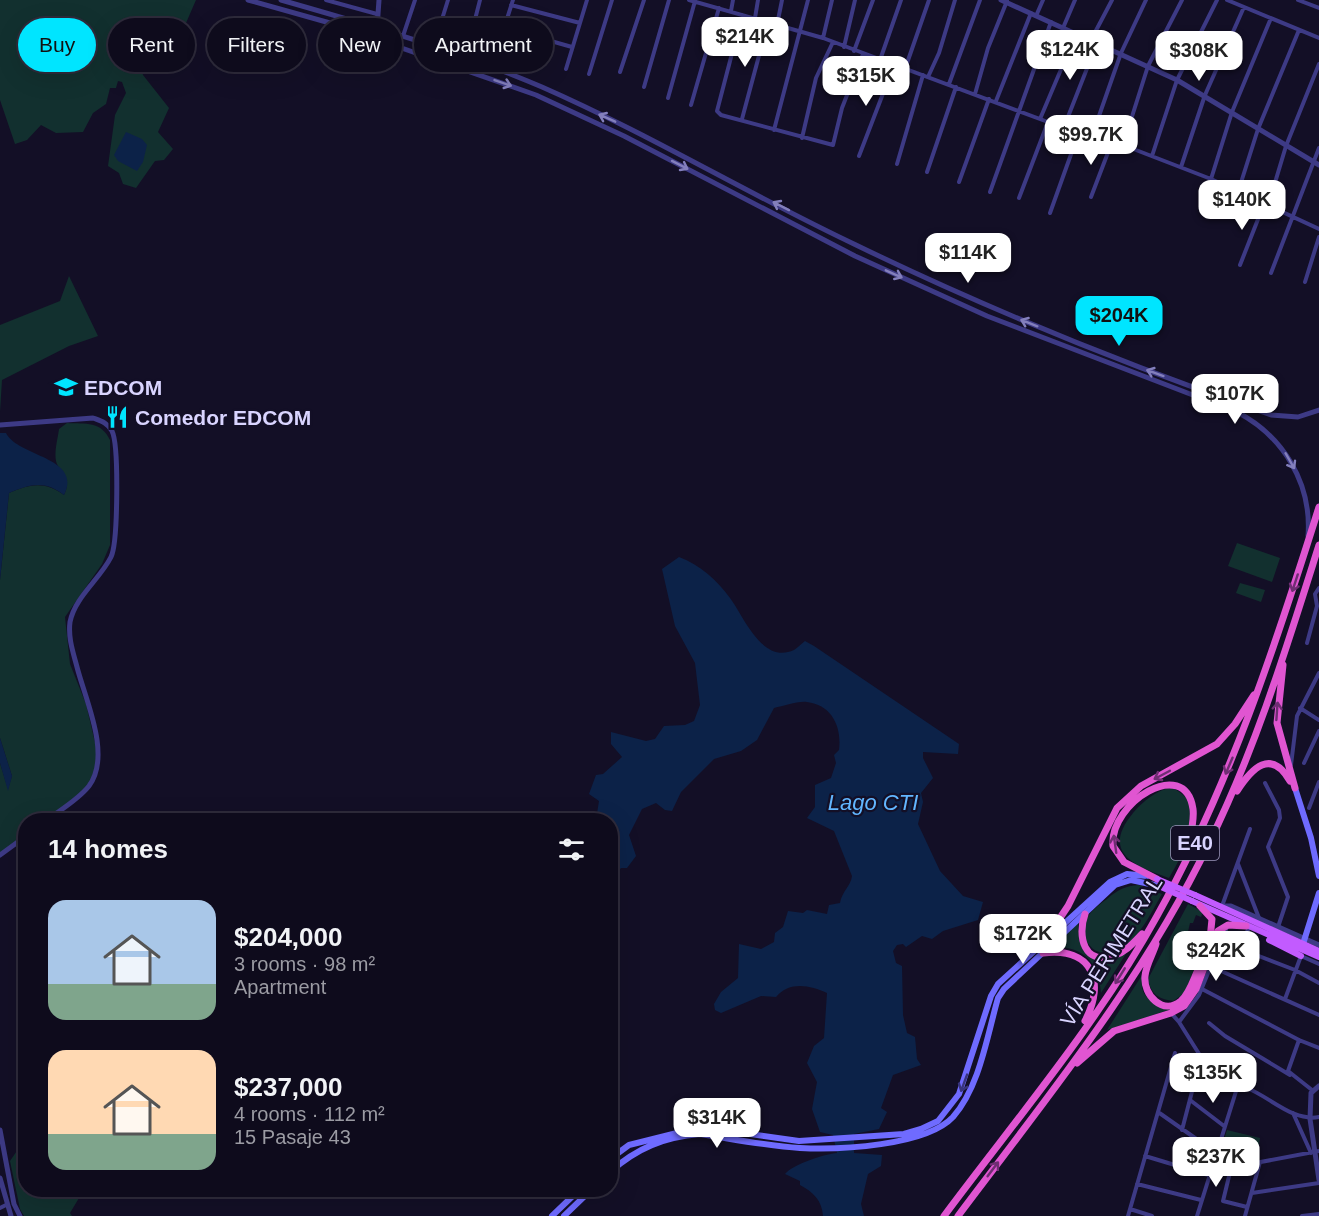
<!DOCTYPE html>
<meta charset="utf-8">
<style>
:root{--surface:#0e0b1c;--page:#171425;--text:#f1f3f6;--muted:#9b9ba3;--line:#2e2b3b;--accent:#00e5ff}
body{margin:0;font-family:Helvetica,sans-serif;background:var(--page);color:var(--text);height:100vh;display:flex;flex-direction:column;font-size:22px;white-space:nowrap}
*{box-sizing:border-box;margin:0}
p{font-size:20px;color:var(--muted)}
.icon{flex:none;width:33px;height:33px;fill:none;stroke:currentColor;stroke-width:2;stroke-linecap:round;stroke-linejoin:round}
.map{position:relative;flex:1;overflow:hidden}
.panel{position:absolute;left:18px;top:813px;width:600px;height:384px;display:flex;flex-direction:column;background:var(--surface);border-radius:24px;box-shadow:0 6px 24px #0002,0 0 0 2px var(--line)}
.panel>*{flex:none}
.guide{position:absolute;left:18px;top:18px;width:600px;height:54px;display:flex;gap:12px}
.price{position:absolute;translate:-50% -51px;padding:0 14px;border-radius:12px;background:#fff;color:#222;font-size:20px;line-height:39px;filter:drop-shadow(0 2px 3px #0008)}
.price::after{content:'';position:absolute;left:50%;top:36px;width:18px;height:14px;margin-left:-9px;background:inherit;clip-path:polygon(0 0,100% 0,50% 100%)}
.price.current{background:var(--accent);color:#111}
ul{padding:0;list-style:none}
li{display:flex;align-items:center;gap:18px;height:150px;padding:0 30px}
li span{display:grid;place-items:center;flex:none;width:168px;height:120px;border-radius:18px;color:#555}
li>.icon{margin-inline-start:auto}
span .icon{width:72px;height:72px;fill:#fffc;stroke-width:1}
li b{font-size:26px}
h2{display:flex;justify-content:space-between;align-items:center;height:72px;padding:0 30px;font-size:26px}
.pill{padding:0 21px;border-radius:27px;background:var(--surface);box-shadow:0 6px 24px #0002,0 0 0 2px var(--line);font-size:21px;line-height:54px}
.pill.current{background:var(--accent);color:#111}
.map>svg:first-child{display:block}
</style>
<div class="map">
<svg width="1319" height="1216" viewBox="0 0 1319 1216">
<rect width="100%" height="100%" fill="#130f26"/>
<path fill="#12302f" d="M0,0H196L186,23L160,33L139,55L143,75L169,108L158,132L173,149L164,160L155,161L136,188L123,184L119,173L108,166L115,115L126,93L122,82L118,81L116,88H110L106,104L93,113L83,132L56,133L41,125L27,140L15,144L0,100Z
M69,276L98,336L69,346L2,380L0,412V325L60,301Z
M67,423C86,424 101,421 110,440V545L102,564L65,617L70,664L86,704L97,751L96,767L90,785L47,820H26L25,836L0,854V763L8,789L12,776L0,738V580L9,493C31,484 44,481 64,495C71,480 63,476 57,464C53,455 58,438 59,429Z
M1237,543L1280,558L1272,582L1228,566Z
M1240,583L1265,590L1261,602L1236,593Z
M1171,787C1179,791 1188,797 1190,806C1196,829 1180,860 1169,878C1133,866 1101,852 1133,813C1144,800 1155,792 1171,787Z
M1139,885L1162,894C1151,913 1140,937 1121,949C1101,962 1079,945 1085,922C1088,913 1099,905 1107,899C1117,890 1125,886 1139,885Z
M1188,904L1203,912L1201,917L1196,915L1193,923H1190L1187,936L1193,939L1189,960L1196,964L1185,993L1173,1001C1158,999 1151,994 1148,979Z
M1078,922L1080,942L1093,956L1115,958L1129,949L1101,993C1099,963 1084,946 1053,947Z
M1144,972C1135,1000 1156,1005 1178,1007L1107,1030Z
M1227,1130L1260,1138L1257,1157L1234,1160L1224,1156L1221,1149Z
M25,1139L26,1190H78L82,1193L70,1213L72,1216H24L20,1209L10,1161Z"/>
<path fill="#0c2248" d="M126,132L142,139L147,145L143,162L137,171L118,161L114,155Z
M0,433H6C18,457 83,457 64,495C45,480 30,484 9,493L0,580Z
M679,557C700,565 717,580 730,598C743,615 762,665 794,650C797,648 801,644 805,641L814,646L959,744L958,754L923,752V758L933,778L921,793L923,802L918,824L940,871L963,896L983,902L978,920L943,931L932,939L922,936L906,947L903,944L897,945L893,951L896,963L902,966L903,1015L907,1033L915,1037L917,1059L921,1065L893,1075L881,1108L887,1112L879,1129L854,1134V1153L882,1155L881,1166L868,1174L861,1204L864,1216H823C822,1200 813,1192 800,1185V1181L785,1174C793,1164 825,1154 837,1153L833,1135L820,1132L812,1109L817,1082L807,1063L814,1046L824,1038L827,993C810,985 789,981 776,997L761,996L721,1013L715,1010L714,1004L721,992L738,978L739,944L761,949L774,942L775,933L783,927L788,911L803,913L807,910L827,914L829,905L840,903C842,891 851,886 852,876L834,831L807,818L815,807V785L831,778L836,763L834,755L839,750C842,727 832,705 807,702C797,701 784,706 774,708L757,740L741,751L714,759L681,792L672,811L665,810L656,803L642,809L629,835L636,856L627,868H621L611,882L610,820H596L599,801L589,794L596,775L603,774L622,757L611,744V732L646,741L655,739L664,726L685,725L694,721L700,705L695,663L675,626L662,569Z
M0,738L12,776L8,791L0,763Z"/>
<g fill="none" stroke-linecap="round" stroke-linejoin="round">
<path stroke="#3d3a85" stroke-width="4" d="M326,0L377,14
M689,0L823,38L1048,122L1123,145L1211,179L1319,229
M1227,0L1319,38
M1298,0L1319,8
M511,5L580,23
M731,11L733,0
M742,15L717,111L721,115L833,145L842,108L863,54
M1036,16L1043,0
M755,18L758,0
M777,25L782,0
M505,28L572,47
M1063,28L1075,0
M438,32L448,0
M471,35L480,0
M403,36L415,0
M823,38L832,0
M1091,40L1112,0
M844,47L855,0
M497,50L513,0
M854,51L873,0
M880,60L901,0
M566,69L587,0
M905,69L929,0
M620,72L644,0
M589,74L612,0
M928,77L939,53L955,0
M949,84L980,0
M644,87L669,0
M975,94L988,48L1007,1
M668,98L695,1
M996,101L1031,13
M691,105L719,8
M742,119L768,22
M1040,119L1076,34
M1064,127L1097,43
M774,130L808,0
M1092,136L1121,53L1146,0
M802,138L816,78L833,42
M1123,145L1148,66L1182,0
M859,156L894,65
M1152,156L1177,80L1217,0
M897,164L923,75
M1181,167L1205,95L1244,7
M927,172L956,87
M1211,179L1232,112L1271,18
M959,182L989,99
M990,192L1051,22
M1238,192L1258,129L1299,30
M1091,197L1112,142
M1019,198L1048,122
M1268,206L1286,146L1319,64
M1050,213L1079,132
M1240,265L1264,204
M1271,273L1319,148
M1305,282L1319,237
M1307,643L1317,606L1315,594L1319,588
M1300,708L1319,720
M1304,763L1319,731
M1291,765L1297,716L1319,673
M1265,783L1279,810L1280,818L1268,847L1288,897L1278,927
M1309,808L1319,782
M1238,864L1259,918
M1222,906L1250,829
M1220,941L1295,970L1319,983
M1240,949L1249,927
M1210,966L1319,1015
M1202,989L1299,1040L1319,1048
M1285,999L1301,956L1319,964
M1171,1013L1179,1022L1201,1057L1182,1130
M1179,1022L1199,995L1227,927
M1209,1023L1225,1036L1290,1075
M1299,1040L1288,1071L1312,1090
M1197,1078C1214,1080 1231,1082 1247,1088C1270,1097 1293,1122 1319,1117
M1190,1100L1224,1126
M1158,1112L1232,1164H1250L1319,1151
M1293,1113L1311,1153
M1145,1156L1208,1175
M1232,1164L1223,1201L1247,1207
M1137,1184L1201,1200
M1252,1193L1319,1183
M0,1208L6,1205
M1130,1209L1152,1216
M1128,1216L1175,1053
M1197,1216L1238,1085
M1245,1216L1260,1162
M1302,1216L1319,1214"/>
<path stroke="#3d3a85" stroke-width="5" d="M248,0L330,23L536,95L624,136L855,256L987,316L1237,412C1283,436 1312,483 1308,536
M281,0C369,25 458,51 542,87C649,134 750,195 856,245C990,310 1129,366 1271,415L1298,417L1319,410
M1001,0L1177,80L1319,165
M377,28L379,0
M0,425L93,418C101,421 108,423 112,431C119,445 118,543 111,557C100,579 75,597 70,622C68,638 73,652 77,667C85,699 112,755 89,786C78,800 60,810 47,820
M0,855L26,836
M1221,906H1231L1319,945
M1319,1086L1311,1093L1310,1119L1319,1180
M0,1130L14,1204L20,1216
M0,1178L11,1216"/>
<path stroke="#6f6bff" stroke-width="6" d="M1295,788L1311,838L1319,876
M1303,944L1319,893
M610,1159L629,1145L701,1127L799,1141L904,1134L921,1129L938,1121L959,1094L991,996L998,984L1110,882L1127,874L1147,876
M610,1172C637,1148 664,1137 700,1134C733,1139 767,1146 800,1148C839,1150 926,1146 953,1117C980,1086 987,1036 998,998L1004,989L1115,885L1131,880L1159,886
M552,1216L579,1190
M564,1216L591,1190"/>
<path stroke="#c25bff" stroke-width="6" d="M1195,895L1319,951
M1192,901L1319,957
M1269,940L1301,956"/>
<path stroke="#e055d1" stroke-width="7" d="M1283,665L1277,723L1295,788
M1237,791C1252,768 1271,748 1290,781
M1157,879L1124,862L1113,846C1109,803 1185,755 1193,809C1195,824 1188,842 1186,856
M1200,906L1212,919L1210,939
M1085,914C1077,936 1084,967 1115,955C1126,952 1134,942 1142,934
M1044,942L1068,906L1117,808L1141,786L1217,744L1235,724L1254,695
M1156,944C1153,954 1146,965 1145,976C1143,995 1163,1016 1181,1001C1189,994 1193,981 1197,972
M1043,953C1092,947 1106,981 1085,1021
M1077,1063L1114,1031L1171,1013L1184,1006L1196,989L1218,931L1228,925L1246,926
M944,1216C1017,1118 1098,1023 1157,916C1229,787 1275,647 1319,507
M958,1216C1048,1096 1144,979 1209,843C1256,748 1287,646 1319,545"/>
<path stroke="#c25bff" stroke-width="6" d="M1157,879L1195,895
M1159,886L1192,901"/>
</g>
<defs><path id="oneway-shaft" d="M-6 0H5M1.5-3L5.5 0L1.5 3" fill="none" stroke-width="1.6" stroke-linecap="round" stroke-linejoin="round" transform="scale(1.5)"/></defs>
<g stroke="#837fbc">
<use href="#oneway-shaft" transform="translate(503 83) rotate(19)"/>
<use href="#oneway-shaft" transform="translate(607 118) rotate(-156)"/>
<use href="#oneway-shaft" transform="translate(680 165) rotate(27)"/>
<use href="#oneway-shaft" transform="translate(781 206) rotate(-153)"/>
<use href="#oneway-shaft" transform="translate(894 274) rotate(24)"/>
<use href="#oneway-shaft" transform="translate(1029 323) rotate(-158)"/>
<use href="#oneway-shaft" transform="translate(1155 373) rotate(-160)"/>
<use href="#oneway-shaft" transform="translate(1290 461) rotate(60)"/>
</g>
<g stroke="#6f2e73">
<use href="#oneway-shaft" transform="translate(1295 583) rotate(108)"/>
<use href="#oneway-shaft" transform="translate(1277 711) rotate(-86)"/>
<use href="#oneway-shaft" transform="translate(1229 766) rotate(113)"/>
<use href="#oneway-shaft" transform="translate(1162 775) rotate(152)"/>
<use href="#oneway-shaft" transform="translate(1115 844) rotate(-98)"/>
<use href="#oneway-shaft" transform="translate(1120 976) rotate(122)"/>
<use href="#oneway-shaft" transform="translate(993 1169) rotate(-53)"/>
</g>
<use stroke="#38347d" href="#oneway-shaft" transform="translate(964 1083) rotate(110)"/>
<defs>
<g id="university-bare" transform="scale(1.8)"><path d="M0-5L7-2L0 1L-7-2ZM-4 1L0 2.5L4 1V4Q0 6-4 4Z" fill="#00e5ff" stroke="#130f26" stroke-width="2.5" paint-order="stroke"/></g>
<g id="restaurant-bare" transform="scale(1.8)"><path d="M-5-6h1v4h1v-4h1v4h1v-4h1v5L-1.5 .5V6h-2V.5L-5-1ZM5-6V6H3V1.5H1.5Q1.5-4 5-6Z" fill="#00e5ff" stroke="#130f26" stroke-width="2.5" paint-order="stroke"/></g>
</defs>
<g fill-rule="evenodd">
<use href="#university-bare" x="66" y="387"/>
<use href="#restaurant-bare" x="117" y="417"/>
</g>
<g text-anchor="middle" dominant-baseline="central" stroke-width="4.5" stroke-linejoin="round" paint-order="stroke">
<rect fill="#130f26" stroke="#9e99be" stroke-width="1.5" x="1171" y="826" width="48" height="34" rx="4.5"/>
<g font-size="20" font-weight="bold" fill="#d9d4ff">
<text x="1195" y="843">E40</text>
</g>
<g font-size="21" font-weight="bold" fill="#d9d4ff" stroke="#130f26" text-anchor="start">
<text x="84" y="387">EDCOM</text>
<text x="135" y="417">Comedor EDCOM</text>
</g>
<g font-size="21" fill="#d9d4ff" stroke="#130f26">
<text transform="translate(1111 951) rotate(-58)">VÍA PERIMETRAL</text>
</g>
<g font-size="22" font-style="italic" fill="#62b6ff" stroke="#130f26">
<text x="873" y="802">Lago CTI</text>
</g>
</g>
</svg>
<b class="price" style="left:745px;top:68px">$214K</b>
<b class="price" style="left:1070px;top:81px">$124K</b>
<b class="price" style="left:1199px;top:82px">$308K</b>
<b class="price" style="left:866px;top:107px">$315K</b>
<b class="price" style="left:1091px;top:166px">$99.7K</b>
<b class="price" style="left:1242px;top:231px">$140K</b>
<b class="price" style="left:968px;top:284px">$114K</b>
<b class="price current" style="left:1119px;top:347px">$204K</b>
<b class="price" style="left:1235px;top:425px">$107K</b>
<b class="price" style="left:1023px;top:965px">$172K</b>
<b class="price" style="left:1216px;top:982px">$242K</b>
<b class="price" style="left:1213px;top:1104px">$135K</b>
<b class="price" style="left:717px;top:1149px">$314K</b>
<b class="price" style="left:1216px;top:1188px">$237K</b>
<div class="guide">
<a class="pill current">Buy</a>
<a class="pill">Rent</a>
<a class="pill">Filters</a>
<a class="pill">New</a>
<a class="pill">Apartment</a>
</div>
<section class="panel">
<h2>14 homes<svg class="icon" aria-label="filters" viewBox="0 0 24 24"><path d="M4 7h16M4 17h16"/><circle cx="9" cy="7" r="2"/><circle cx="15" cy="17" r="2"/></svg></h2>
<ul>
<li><span style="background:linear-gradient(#a9c7e8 70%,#7fa58c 0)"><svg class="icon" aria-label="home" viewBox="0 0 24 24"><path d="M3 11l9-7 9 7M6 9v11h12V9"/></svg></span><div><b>$204,000</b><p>3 rooms · 98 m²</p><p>Apartment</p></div></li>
<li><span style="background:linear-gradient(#ffd9b3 70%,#7fa58c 0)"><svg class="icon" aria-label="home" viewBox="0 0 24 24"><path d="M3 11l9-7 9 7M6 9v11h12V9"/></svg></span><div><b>$237,000</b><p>4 rooms · 112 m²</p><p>15 Pasaje 43</p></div></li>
</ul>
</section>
</div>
